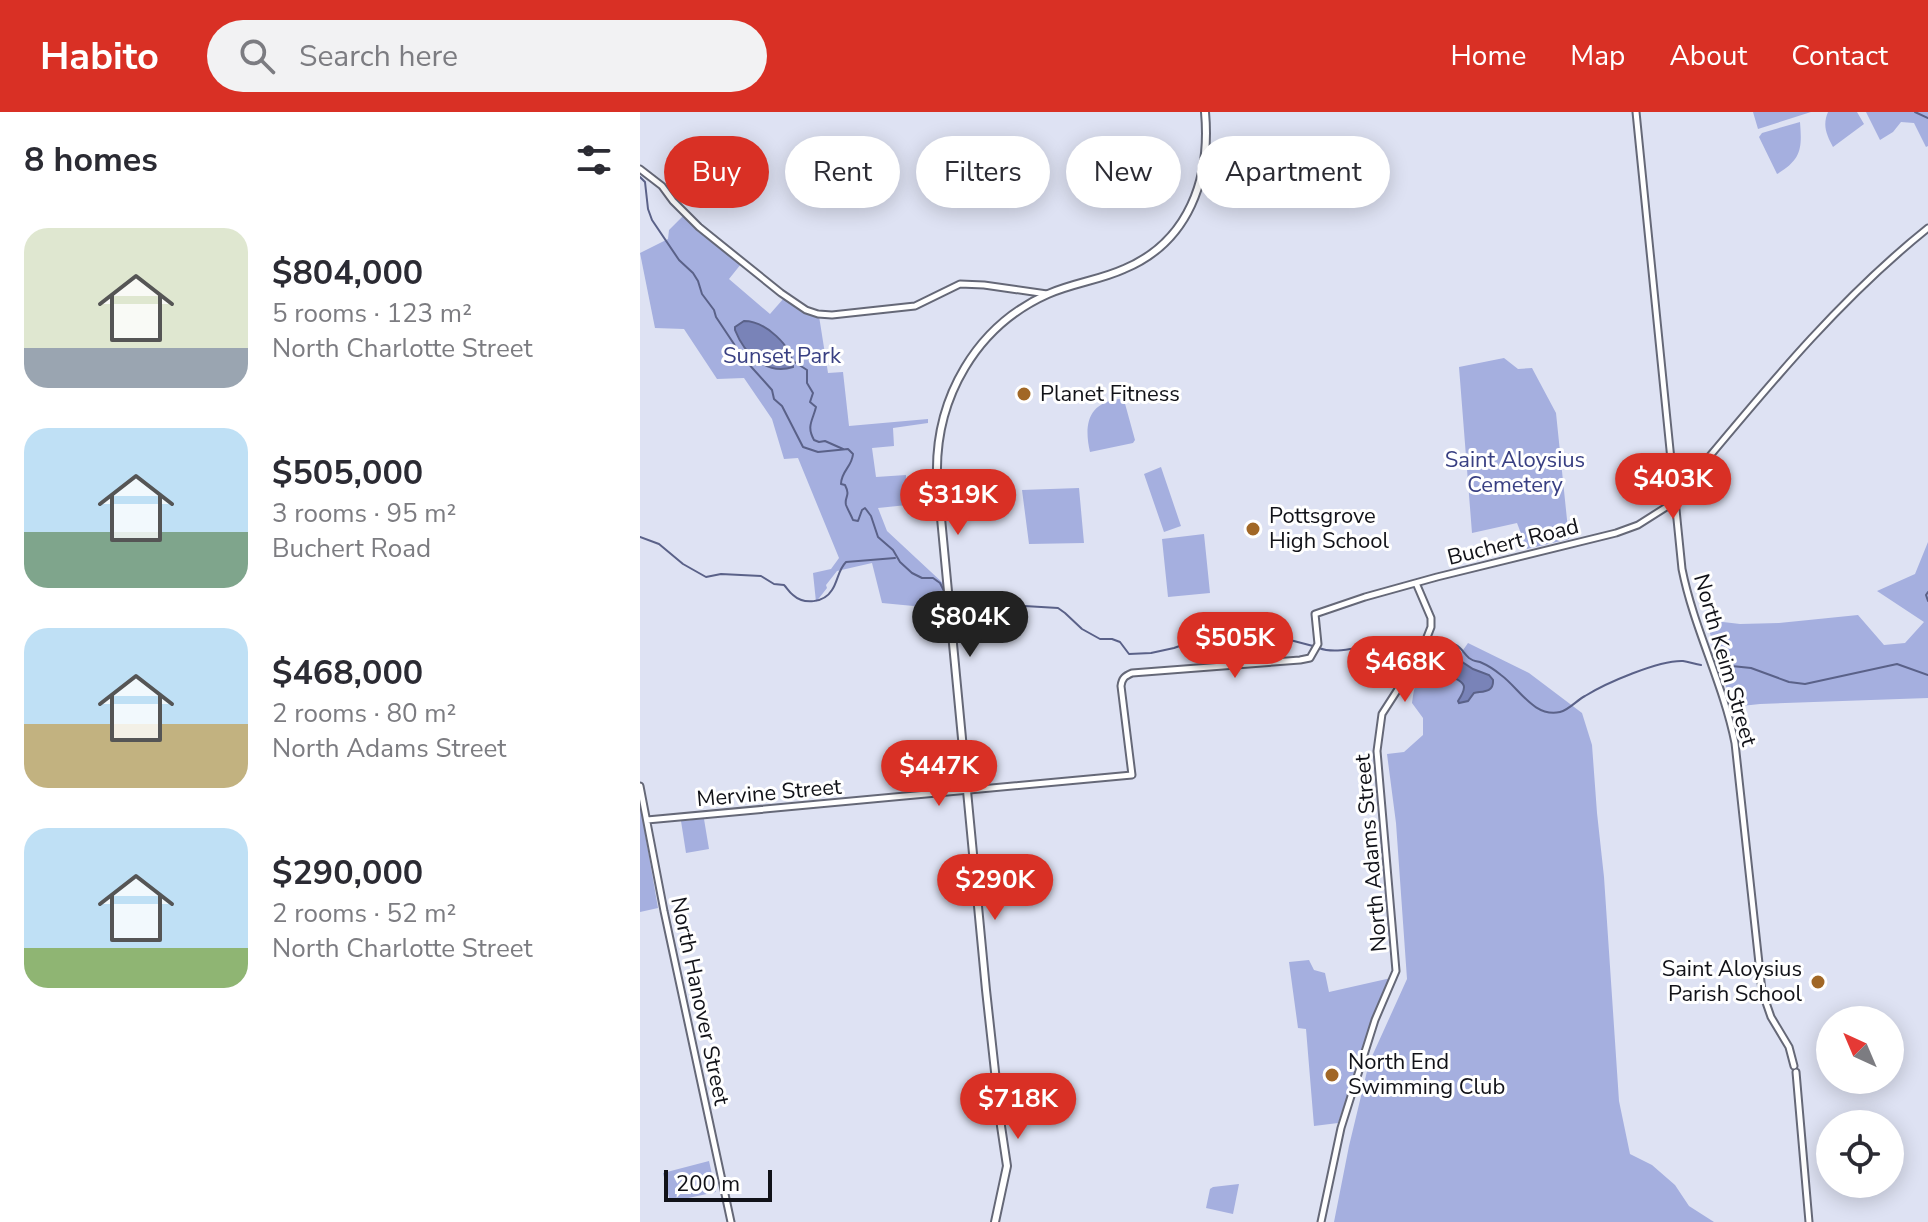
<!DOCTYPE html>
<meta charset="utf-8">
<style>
:root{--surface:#fff;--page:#f2f2f3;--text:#2b2b33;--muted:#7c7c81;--accent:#d93025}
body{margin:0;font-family:"Nunito Sans",sans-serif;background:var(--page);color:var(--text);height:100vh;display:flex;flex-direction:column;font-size:30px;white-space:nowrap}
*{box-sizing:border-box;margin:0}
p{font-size:26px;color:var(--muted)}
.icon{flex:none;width:44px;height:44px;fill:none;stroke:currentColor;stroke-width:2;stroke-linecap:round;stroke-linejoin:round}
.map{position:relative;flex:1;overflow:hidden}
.sheet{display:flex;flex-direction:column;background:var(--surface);width:640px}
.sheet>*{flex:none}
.guide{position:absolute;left:24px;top:24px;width:760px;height:72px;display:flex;gap:16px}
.needle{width:52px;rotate:316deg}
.buttons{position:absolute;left:1176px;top:894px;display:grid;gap:16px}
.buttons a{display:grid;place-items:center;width:88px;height:88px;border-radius:50%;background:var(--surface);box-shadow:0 4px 20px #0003;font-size:40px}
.scale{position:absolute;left:24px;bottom:20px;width:108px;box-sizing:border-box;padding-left:8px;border:4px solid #111218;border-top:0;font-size:22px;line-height:28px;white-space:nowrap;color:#111218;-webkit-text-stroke:6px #fff;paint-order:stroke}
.price{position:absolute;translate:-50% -68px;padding:0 18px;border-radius:28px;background:var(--accent);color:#fff;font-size:26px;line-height:52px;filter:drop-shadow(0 2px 4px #0008)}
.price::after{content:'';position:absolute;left:50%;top:48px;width:24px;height:18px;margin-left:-12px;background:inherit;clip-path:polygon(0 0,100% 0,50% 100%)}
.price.on{background:#222;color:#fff}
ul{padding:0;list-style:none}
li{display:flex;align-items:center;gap:24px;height:200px;padding:0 24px}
li span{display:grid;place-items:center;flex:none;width:224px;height:160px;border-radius:24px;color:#555}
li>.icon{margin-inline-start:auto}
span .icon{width:96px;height:96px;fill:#fffc;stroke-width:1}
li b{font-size:34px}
h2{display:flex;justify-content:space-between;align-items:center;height:96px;padding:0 24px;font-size:34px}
.tag{padding:0 28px;border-radius:36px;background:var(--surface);box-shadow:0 4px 20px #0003;font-size:28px;line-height:72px}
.tag.on{background:var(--accent);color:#fff}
header{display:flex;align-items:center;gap:48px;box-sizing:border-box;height:112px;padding:0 40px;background:var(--accent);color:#fff}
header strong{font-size:38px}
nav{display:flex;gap:44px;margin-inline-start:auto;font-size:28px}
.search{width:560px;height:72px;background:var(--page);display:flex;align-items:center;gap:20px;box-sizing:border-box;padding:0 28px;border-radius:44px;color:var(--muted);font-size:30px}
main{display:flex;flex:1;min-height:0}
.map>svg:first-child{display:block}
</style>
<header>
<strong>Habito</strong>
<div class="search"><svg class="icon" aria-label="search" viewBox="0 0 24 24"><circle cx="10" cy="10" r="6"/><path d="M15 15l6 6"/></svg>Search here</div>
<nav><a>Home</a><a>Map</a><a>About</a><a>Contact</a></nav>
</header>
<main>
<section class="sheet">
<h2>8 homes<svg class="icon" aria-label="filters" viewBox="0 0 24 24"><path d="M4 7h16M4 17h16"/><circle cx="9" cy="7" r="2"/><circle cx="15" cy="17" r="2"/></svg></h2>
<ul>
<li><span style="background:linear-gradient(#dfe7d0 75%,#9aa5b1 0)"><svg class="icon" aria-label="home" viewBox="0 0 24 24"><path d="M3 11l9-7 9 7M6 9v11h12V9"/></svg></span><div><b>$804,000</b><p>5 rooms · 123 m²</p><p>North Charlotte Street</p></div></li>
<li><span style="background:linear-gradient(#bfe0f5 65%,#7fa58c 0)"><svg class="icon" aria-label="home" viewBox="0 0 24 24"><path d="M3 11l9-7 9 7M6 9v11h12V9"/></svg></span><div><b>$505,000</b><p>3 rooms · 95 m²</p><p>Buchert Road</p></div></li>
<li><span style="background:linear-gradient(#bfe0f5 60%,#c2b280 0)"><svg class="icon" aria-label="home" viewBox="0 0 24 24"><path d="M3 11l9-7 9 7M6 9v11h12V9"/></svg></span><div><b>$468,000</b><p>2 rooms · 80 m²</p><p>North Adams Street</p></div></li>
<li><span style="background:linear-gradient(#bfe0f5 75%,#8fb573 0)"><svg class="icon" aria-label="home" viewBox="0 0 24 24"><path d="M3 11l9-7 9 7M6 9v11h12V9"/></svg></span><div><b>$290,000</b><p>2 rooms · 52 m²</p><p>North Charlotte Street</p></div></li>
</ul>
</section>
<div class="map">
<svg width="1288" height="1110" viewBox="0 0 1288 1110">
<rect width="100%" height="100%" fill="#dee2f3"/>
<path fill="#a5afdf" d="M1113,0H1171L1118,17Z
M1188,0H1217L1224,12L1193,35C1187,23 1182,14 1188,0Z
M1226,0H1288V34L1286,35L1274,11L1261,10L1253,20L1240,28Z
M1160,10C1162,36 1162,47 1137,62L1119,25L1122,21Z
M44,103L58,118L101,152L89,167L130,202L144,186L162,198L179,204L188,261L203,260L209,314L288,307V311L253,316L254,334L232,336L236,365L266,363L267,376L295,374L296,390L238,396L247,419L305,473V497L242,491L232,451L197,459L186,473L187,476L176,490L173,461L191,457L199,446L158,346L144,347L132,307L104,266L77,267L44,217L15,216L0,141L28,127L29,118Z
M864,246L878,257L892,256L916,301L929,427L887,437L877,411L832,421L819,255Z
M479,287L484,288L495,328L493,331L450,340C444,314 447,291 479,287Z
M521,355L541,414L524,420L504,362Z
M439,376L444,431L389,432L382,378Z
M564,422L570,481L528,485L522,427Z
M1288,430V586L1120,592L1092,595L1066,508L1100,512L1139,511L1218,503L1244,533L1265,531L1284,510L1237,479L1275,462Z
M828,531L889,561L942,601L952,633L957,701L964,765L979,989L990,1042L1012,1053L1035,1073L1049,1094L1074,1110H694L709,1034L729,951L767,867L756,711L747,642L764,640L783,623V606L772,591C777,557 783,541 821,541Z
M0,692L18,796L0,800Z
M64,707L69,737L46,741L41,709Z
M669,848L674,858L685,861L689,880L751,866L739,892L698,1011L674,1014L666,917L658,916L649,850Z
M69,1049L76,1080L30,1090L23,1061Z
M599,1072L593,1102L566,1096L570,1077L573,1075Z"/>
<path fill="#7983b8" stroke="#5a6188" stroke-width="2" d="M104,209C125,209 153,234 153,255C126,264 104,241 95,218V215Z
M810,542L833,557L849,563L853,568C854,581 842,579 834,581L828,589L819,591L818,589C832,568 819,571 805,560L804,550Z"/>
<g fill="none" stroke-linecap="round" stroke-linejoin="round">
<path stroke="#5a6188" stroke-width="2" d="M1275,0L1288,6
M0,65L5,70L8,97L12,108L39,148L53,161L58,169L62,182L74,198L76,205L94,232L97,239L132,278L134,287L142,294L163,335L178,340L208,337L213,342C212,355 201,359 201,372L205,373C211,385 204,384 206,393C208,398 211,403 213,408L218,409L222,398L225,396L231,404L238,425L253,438L260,450L272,461L282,466H293L300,471L305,481V491
M153,249L167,258V271L173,281L170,290L176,295C173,308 166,314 174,328L179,330L185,329L203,337
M0,425L19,432L43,452L66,465L81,462L121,464L134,472L144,473C147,476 149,480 153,483C164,493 184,491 192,478C198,469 198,458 206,450L255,446
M1288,480L1286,483L1288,489
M311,494L339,498L369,493L418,496L425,501L442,517L460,527H472L480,530L489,542L511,541L534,536L548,531L574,527L614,532L624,529L650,528L673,534
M679,536C699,544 730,531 752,530C766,529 778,541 793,540C800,539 809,531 816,533C821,535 824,542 829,546C835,550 833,548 840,550C847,553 855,558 861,563C879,576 894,606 920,600C929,598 937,588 945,584C966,571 1019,548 1043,549C1049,550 1055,552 1061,553
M1082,553L1111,556L1149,570L1165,572L1257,552L1288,563"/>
<g stroke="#656877" stroke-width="9">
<path id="tertiary" d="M996,0L1042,457C1054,517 1083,571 1095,631L1122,879L1131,905L1149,935L1154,954
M0,57L22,74L33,89L59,115L141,181L166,198L178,202L192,203L275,194L320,172L344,173L407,182
M0,674L24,799L91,1110
M7,708L492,663L481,574C482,566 485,564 492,561L660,548L670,546L678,532L675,502L725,485L797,465L976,421L998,413L1028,394C1110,297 1188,196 1288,116
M1156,960L1169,1110
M681,1110L701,1016L735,908L756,859L737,639L742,602L780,543L791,515V506L776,471"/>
</g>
<g stroke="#656877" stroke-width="10">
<path id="secondary" d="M355,1110L367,1054L361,1014L346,878L297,364C295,286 336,214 408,182C433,171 460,168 484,157C549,130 571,66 565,0"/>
</g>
<use href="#tertiary" stroke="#fff" stroke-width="5"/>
<use href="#secondary" stroke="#fff" stroke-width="6"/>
</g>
<g fill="#a16726" stroke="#fff" stroke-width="3">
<circle cx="384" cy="282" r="8"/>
<circle cx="613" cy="417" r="8"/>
<circle cx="1178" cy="870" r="8"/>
<circle cx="692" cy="963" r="8"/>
</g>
<g text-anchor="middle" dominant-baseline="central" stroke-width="6" stroke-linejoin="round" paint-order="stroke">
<g font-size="22" fill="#383f82" stroke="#fff">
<text x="142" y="244">Sunset Park</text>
<text x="875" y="348">Saint Aloysius<tspan x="875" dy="25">Cemetery</tspan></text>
</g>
<g font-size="22" fill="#111218" stroke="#fff" text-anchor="start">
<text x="400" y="282">Planet Fitness</text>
<text x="629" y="404">Pottsgrove<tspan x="629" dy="25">High School</tspan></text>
<text x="1162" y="857" text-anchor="end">Saint Aloysius<tspan x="1162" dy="25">Parish School</tspan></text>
<text x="708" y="950">North End<tspan x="708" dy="25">Swimming Club</tspan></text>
</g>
<g font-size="22" fill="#111218" stroke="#fff">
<text transform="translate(873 430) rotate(-14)">Buchert Road</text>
<text transform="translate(1085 548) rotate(74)">North Keim Street</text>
<text transform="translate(129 681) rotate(-5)">Mervine Street</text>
<text transform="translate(731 741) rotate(-95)">North Adams Street</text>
<text transform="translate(60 889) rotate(78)">North Hanover Street</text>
</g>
</g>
</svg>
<div class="buttons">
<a><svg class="needle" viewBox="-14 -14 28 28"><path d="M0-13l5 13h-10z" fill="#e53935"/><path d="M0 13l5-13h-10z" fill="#7c7c81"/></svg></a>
<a><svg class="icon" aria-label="locate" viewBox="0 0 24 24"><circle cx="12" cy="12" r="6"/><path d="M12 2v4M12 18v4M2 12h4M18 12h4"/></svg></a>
</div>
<div class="scale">200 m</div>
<b class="price" style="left:1033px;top:409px">$403K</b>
<b class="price" style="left:318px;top:425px">$319K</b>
<b class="price on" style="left:330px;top:547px">$804K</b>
<b class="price" style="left:595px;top:568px">$505K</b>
<b class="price" style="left:765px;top:592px">$468K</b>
<b class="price" style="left:299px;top:696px">$447K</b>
<b class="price" style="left:355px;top:810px">$290K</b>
<b class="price" style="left:378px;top:1029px">$718K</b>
<div class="guide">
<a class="tag on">Buy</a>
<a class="tag">Rent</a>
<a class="tag">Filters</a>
<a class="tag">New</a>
<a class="tag">Apartment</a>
</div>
</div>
</main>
